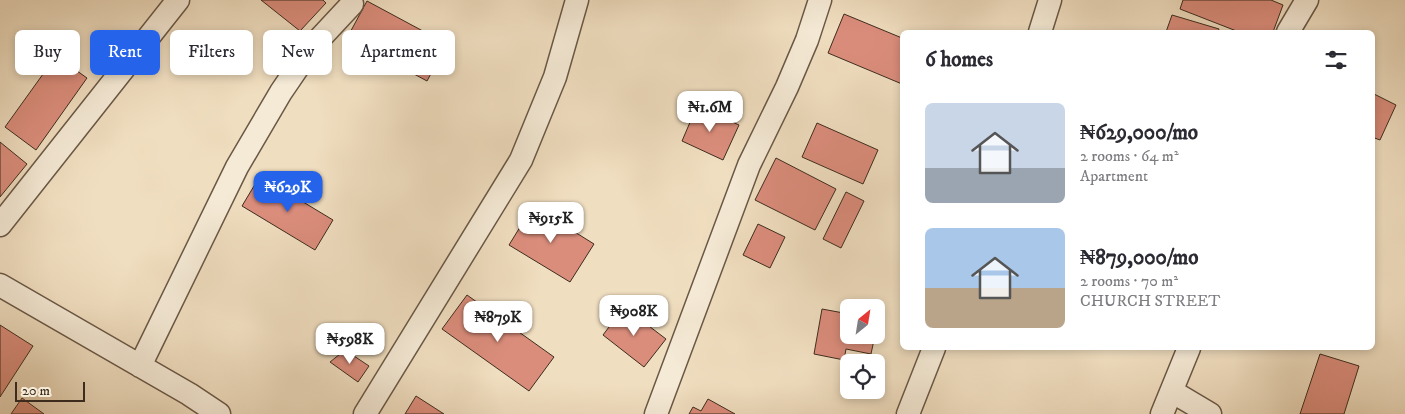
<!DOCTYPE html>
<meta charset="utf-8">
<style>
:root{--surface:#fff;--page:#f2f2f3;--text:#2b2b33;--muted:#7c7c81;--accent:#2563eb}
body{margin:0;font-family:"IM FELL DW Pica",serif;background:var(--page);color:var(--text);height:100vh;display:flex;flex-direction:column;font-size:19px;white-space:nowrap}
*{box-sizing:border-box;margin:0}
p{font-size:16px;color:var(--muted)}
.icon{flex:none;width:28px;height:28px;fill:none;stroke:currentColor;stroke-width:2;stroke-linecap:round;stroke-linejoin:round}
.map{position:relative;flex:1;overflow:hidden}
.sheet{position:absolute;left:900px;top:30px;width:475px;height:320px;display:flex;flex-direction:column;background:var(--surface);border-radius:8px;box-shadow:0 2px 8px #0003}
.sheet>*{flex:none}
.hud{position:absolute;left:15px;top:30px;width:475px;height:45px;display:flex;gap:10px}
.needle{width:32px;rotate:30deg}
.controls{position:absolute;left:840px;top:299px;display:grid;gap:10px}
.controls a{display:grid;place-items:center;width:45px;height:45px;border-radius:8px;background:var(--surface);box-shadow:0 2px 8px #0003;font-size:25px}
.scale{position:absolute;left:15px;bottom:12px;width:70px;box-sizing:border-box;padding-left:5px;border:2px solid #3d2c1e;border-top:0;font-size:14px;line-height:18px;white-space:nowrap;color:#3d2c1e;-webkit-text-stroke:4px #f5ead6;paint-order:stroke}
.price{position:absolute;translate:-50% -42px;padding:0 11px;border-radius:10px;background:#fff;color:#222;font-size:16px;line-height:32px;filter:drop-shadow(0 1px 2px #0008)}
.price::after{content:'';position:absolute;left:50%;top:30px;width:15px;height:11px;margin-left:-8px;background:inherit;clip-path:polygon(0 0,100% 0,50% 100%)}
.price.active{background:var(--accent);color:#fff}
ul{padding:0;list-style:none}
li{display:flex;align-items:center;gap:15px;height:125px;padding:0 25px}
li span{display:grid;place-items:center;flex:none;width:140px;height:100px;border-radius:8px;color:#555}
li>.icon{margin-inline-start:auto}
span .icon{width:60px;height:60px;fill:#fffc;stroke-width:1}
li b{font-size:21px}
h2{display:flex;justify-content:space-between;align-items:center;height:60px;padding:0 25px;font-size:21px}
.tag{padding:0 18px;border-radius:8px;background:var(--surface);box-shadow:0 2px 8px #0003;font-size:18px;line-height:45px}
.tag.active{background:var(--accent);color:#fff}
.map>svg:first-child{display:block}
</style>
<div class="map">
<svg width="1405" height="414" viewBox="0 0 1405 414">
<rect width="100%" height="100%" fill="#f0dec0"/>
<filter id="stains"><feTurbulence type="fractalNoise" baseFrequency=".004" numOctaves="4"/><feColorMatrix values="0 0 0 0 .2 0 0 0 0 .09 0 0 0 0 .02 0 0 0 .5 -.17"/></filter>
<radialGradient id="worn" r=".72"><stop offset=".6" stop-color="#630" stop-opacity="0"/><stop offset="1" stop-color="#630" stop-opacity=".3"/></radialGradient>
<path fill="#db8d7c" stroke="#3d2c1e" d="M261,0H323L326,3L300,31Z
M1183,0H1271L1283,5L1273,32H1239L1180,9Z
M367,1L447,44L427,81L347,38Z
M844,14L902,38V84L828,53Z
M1172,15L1219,29L1218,32H1166Z
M56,56L87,78L36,150L5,127Z
M1372,93L1396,105L1380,140L1372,137Z
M697,106L739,125L723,160L682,141Z
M817,123L878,150L863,184L802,157Z
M0,142L27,164L0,197Z
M776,158L836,189L815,230L755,200Z
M260,176L333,220L315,250L242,206Z
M846,192L864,201L841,248L823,239Z
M533,206L594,244L570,282L509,245Z
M758,224L785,237L770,268L743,255Z
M467,295L554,357L529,391L442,329Z
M624,307L666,339L644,367L603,335Z
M822,309L849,314V335H875L871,354L846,349L844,360L814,354Z
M0,325L33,346L0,397Z
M345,350L369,366L358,382L330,362Z
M1320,354L1359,366L1344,414H1300Z
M416,396L444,414H405Z
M22,398L44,414H11Z
M708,399L735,414H689L693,407L701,411Z"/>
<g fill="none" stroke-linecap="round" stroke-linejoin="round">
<g stroke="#6a5846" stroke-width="25">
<path id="minor" d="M1040,32L1050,0
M1288,32L1307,0
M0,225L178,0
M0,285L189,394L219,414
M140,366L237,167L281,92L311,48L352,4
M1173,392L1210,414
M365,414L521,160L555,77L577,0
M656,414L749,165L787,87L807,40L820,0
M908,414L934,348
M1162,414L1189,348"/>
</g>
<use href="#minor" stroke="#f5ead6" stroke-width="22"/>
</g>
<rect width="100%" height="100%" filter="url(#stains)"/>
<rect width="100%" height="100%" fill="url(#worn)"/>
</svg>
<div class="controls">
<a><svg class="needle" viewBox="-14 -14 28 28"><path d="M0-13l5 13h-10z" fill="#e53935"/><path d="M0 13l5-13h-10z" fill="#7c7c81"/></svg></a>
<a><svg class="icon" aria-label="locate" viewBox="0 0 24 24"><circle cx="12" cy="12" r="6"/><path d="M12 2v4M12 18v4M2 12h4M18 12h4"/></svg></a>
</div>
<div class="scale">20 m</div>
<b class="price" style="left:710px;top:133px">₦1.6M</b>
<b class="price active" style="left:288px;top:213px">₦629K</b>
<b class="price" style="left:551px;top:244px">₦915K</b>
<b class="price" style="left:634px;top:337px">₦908K</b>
<b class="price" style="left:498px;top:343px">₦879K</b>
<b class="price" style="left:350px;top:365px">₦598K</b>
<div class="hud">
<a class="tag">Buy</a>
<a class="tag active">Rent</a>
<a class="tag">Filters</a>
<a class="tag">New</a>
<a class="tag">Apartment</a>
</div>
<section class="sheet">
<h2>6 homes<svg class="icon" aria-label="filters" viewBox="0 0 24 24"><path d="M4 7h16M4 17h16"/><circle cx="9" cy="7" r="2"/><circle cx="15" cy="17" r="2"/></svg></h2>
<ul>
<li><span style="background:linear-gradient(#c9d6e8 65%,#9aa5b1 0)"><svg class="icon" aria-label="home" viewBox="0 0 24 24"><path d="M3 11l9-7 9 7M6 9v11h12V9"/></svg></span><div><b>₦629,000/mo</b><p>2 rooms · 64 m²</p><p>Apartment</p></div></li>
<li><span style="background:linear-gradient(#a9c7e8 60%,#b9a48a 0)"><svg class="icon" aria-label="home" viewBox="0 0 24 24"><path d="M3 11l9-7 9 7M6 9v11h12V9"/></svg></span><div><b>₦879,000/mo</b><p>2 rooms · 70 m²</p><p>CHURCH STREET</p></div></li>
</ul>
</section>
</div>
